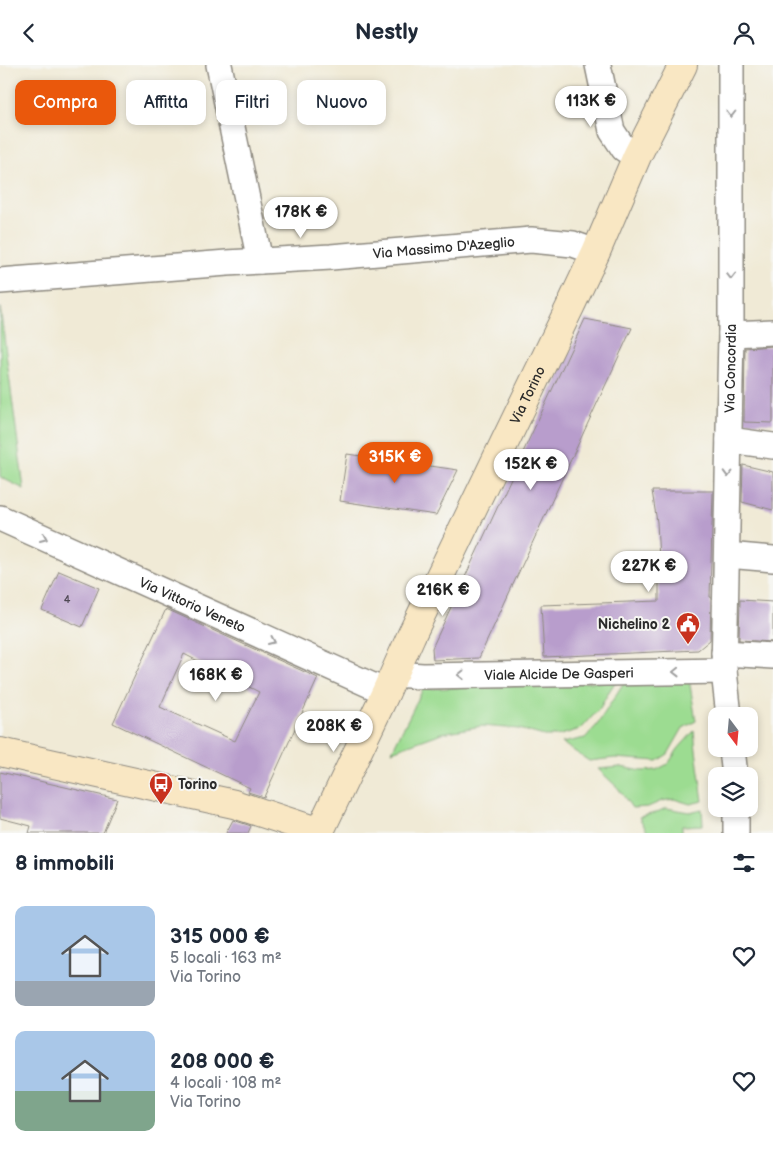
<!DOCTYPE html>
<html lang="it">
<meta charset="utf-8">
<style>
:root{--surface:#fff;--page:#f2f2f3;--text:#1f2937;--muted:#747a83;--accent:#ea580c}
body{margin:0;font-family:"Balsamiq Sans",sans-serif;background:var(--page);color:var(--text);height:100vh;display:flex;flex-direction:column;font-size:19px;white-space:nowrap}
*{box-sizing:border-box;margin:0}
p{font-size:16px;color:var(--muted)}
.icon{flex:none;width:28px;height:28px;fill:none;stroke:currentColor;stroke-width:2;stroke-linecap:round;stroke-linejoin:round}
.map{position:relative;height:768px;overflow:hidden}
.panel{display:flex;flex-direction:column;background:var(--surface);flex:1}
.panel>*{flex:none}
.top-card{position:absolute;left:15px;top:15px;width:500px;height:45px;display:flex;gap:10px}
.needle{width:32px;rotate:164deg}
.controls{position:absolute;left:708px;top:642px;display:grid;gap:10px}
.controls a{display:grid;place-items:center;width:50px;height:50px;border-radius:10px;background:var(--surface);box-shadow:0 2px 8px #0003;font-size:25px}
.price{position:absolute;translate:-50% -42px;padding:0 11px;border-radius:18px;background:#fff;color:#222;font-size:16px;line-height:32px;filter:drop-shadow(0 1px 2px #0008)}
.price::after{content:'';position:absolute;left:50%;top:30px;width:15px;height:11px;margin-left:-8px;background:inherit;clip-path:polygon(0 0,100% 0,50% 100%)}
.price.active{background:var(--accent);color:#fff}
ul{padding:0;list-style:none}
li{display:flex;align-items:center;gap:15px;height:125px;padding:0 15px}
li span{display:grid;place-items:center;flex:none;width:140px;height:100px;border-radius:10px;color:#555}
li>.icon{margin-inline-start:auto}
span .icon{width:60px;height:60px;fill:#fffc;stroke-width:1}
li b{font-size:21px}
h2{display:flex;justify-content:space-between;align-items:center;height:60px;padding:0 15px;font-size:21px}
.pill{padding:0 18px;border-radius:10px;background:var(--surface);box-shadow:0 2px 8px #0003;font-size:18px;line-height:45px}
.pill.active{background:var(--accent);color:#fff}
header{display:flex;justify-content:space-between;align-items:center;height:65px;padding:0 15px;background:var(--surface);font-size:22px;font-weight:700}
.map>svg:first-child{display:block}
</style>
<header><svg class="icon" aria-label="back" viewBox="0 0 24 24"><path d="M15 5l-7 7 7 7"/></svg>Nestly<svg class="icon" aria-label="person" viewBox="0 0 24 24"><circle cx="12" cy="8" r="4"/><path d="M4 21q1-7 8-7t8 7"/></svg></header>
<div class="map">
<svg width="773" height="768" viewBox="0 0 773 768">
<rect width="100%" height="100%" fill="#f6f6f2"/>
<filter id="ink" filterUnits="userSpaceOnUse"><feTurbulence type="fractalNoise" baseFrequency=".02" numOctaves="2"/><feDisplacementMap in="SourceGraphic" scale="10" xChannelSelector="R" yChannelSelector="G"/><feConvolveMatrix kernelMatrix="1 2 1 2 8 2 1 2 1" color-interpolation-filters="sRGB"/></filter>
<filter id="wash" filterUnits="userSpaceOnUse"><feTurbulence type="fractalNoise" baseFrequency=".0096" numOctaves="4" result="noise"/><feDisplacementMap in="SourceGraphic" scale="20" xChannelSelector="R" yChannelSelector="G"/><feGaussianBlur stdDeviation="1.12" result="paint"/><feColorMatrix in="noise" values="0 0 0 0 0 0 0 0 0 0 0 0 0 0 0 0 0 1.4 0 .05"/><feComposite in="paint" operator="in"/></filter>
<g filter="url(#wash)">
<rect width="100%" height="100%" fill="#f0ead6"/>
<path fill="#9cdc91" stroke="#64845e" d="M0,242L24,424L0,412Z
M689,614L696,656L683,663L668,689L657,696L615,693L589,696L562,678L585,673L597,660L624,617Z
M616,616L610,625L600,643L581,664L557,671H544L519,664L482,661L442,668L392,686L423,624Z
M694,666C696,690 700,713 703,736L690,739L674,734L662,736L648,742L632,743L618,723L598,704L621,702L642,706L656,705L668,699L678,684Z
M666,743L690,747L702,744L703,760L682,761V768H648L639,752L655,748Z"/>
<g id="blocks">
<path fill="#b89dcc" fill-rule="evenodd" d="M585,254L632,263L479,593L433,595L432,583Z
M773,281V358L744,357L745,283Z
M347,389L458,405L436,450L340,436Z
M743,400L773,407V445L742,437Z
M652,426H713L710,532H711L710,575L698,585L544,592L541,540L659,536V495L657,457Z
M59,506L99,523L82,562L42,545Z
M740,535L773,537V577L739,575Z
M166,544L318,613L264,732L248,727L250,723L113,658ZM184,589L259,627L235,676L160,642Z
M0,707L117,734L103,768H29L31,761L0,753Z
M233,755L251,761L248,768H226Z"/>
</g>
</g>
<g filter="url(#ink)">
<use href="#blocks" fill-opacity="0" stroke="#8e8a80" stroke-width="1"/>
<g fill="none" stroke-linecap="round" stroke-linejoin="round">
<g stroke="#8e8a80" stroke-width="28">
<g id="street">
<path d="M219,0L260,196"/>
<path d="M598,0L612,66L624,84L637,91"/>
<path id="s1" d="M0,216L227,198L331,192L531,175L573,179L596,187"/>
<path d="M731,269L773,267"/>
<path d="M729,375L773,381"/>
<path id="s2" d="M0,453L386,627"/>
<path d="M727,490L773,494"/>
<path d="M724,588L773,591"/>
<path id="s3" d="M394,609L423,611L724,606"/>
<path id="s4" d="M729,651L724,606L731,269V0"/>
<path d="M732,684L735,711"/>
<path d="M736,768V744"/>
</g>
</g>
<g stroke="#8e8a80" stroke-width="30">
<g id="secondary">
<path d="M0,687L234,739L320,767"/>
<path id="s5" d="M319,768L386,627L411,571L570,242L596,187L637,91L683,0"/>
</g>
</g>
<use href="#street" stroke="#fff" stroke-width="25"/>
<use href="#secondary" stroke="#f9e7c3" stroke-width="28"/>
</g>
<defs><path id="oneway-chevron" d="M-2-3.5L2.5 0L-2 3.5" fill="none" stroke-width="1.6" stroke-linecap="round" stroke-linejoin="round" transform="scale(1.25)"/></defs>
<g stroke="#a0a0a0">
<use href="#oneway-chevron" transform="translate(731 49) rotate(90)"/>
<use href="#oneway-chevron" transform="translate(731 211) rotate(90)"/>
<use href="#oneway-chevron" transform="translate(728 409) rotate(91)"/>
<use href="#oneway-chevron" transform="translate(44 473) rotate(24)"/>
<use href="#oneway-chevron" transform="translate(272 576) rotate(24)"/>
<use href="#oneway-chevron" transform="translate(676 607) rotate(179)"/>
<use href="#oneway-chevron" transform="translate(461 610) rotate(179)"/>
</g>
</g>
<defs>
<g id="civic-pin" transform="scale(1.25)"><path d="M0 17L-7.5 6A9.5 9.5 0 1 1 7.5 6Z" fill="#c8321e" stroke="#f6f6f2"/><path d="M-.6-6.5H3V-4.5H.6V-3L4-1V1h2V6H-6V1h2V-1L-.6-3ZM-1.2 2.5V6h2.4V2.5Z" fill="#fff"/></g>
<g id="bus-pin" transform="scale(1.25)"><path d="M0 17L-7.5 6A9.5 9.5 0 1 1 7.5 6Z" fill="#c8321e" stroke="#f6f6f2"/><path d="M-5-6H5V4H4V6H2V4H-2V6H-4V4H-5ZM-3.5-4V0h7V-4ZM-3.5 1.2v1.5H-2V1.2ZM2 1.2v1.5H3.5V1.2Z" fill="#fff"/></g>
</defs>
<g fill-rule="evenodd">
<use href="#civic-pin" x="688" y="559"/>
<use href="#bus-pin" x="161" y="719"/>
</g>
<g text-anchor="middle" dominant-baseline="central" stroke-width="4" stroke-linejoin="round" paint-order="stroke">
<g font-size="11" fill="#4e4853">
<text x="67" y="534">4</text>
</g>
<g font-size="14" fill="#2b2b2b" stroke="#f6f6f2">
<text stroke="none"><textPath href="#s1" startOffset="445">Via Massimo D'Azeglio</textPath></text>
<text stroke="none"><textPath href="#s4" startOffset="348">Via Concordia</textPath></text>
<text stroke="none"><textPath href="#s5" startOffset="485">Via Torino</textPath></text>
<text stroke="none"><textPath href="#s2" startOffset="211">Via Vittorio Veneto</textPath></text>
<text stroke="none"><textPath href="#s3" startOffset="165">Viale Alcide De Gasperi</textPath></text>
</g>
<g font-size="14" font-weight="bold" fill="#2b2b2b" stroke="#f6f6f2" text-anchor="end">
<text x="670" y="559">Nichelino 2</text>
<text x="178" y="719" text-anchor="start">Torino</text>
</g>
</g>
</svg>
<div class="controls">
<a><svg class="needle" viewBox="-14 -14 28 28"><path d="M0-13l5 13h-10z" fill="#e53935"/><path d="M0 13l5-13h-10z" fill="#747a83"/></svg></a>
<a><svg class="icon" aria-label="layers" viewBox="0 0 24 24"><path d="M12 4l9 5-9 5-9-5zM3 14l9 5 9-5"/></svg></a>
</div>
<b class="price" style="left:591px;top:63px">113K €</b>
<b class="price" style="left:301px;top:174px">178K €</b>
<b class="price active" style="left:395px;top:419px">315K €</b>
<b class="price" style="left:531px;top:426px">152K €</b>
<b class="price" style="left:649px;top:528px">227K €</b>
<b class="price" style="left:443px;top:552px">216K €</b>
<b class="price" style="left:216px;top:637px">168K €</b>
<b class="price" style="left:334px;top:688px">208K €</b>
<div class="top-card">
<a class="pill active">Compra</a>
<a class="pill">Affitta</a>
<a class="pill">Filtri</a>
<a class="pill">Nuovo</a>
</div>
</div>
<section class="panel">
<h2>8 immobili<svg class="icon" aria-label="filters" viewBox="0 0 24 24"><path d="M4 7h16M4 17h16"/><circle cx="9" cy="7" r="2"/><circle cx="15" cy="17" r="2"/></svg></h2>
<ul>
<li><span style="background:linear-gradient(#a9c7e8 75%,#9aa5b1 0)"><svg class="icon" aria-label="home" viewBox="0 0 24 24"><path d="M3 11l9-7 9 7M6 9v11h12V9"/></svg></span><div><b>315 000 €</b><p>5 locali · 163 m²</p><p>Via Torino</p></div><svg class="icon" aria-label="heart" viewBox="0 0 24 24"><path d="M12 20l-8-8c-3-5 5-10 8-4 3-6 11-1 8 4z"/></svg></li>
<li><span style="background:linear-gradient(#a9c7e8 60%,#7fa58c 0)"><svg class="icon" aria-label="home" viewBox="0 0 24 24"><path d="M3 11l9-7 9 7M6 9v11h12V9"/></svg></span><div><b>208 000 €</b><p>4 locali · 108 m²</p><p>Via Torino</p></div><svg class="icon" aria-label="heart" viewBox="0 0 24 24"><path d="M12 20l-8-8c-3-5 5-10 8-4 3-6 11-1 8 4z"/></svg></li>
</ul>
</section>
